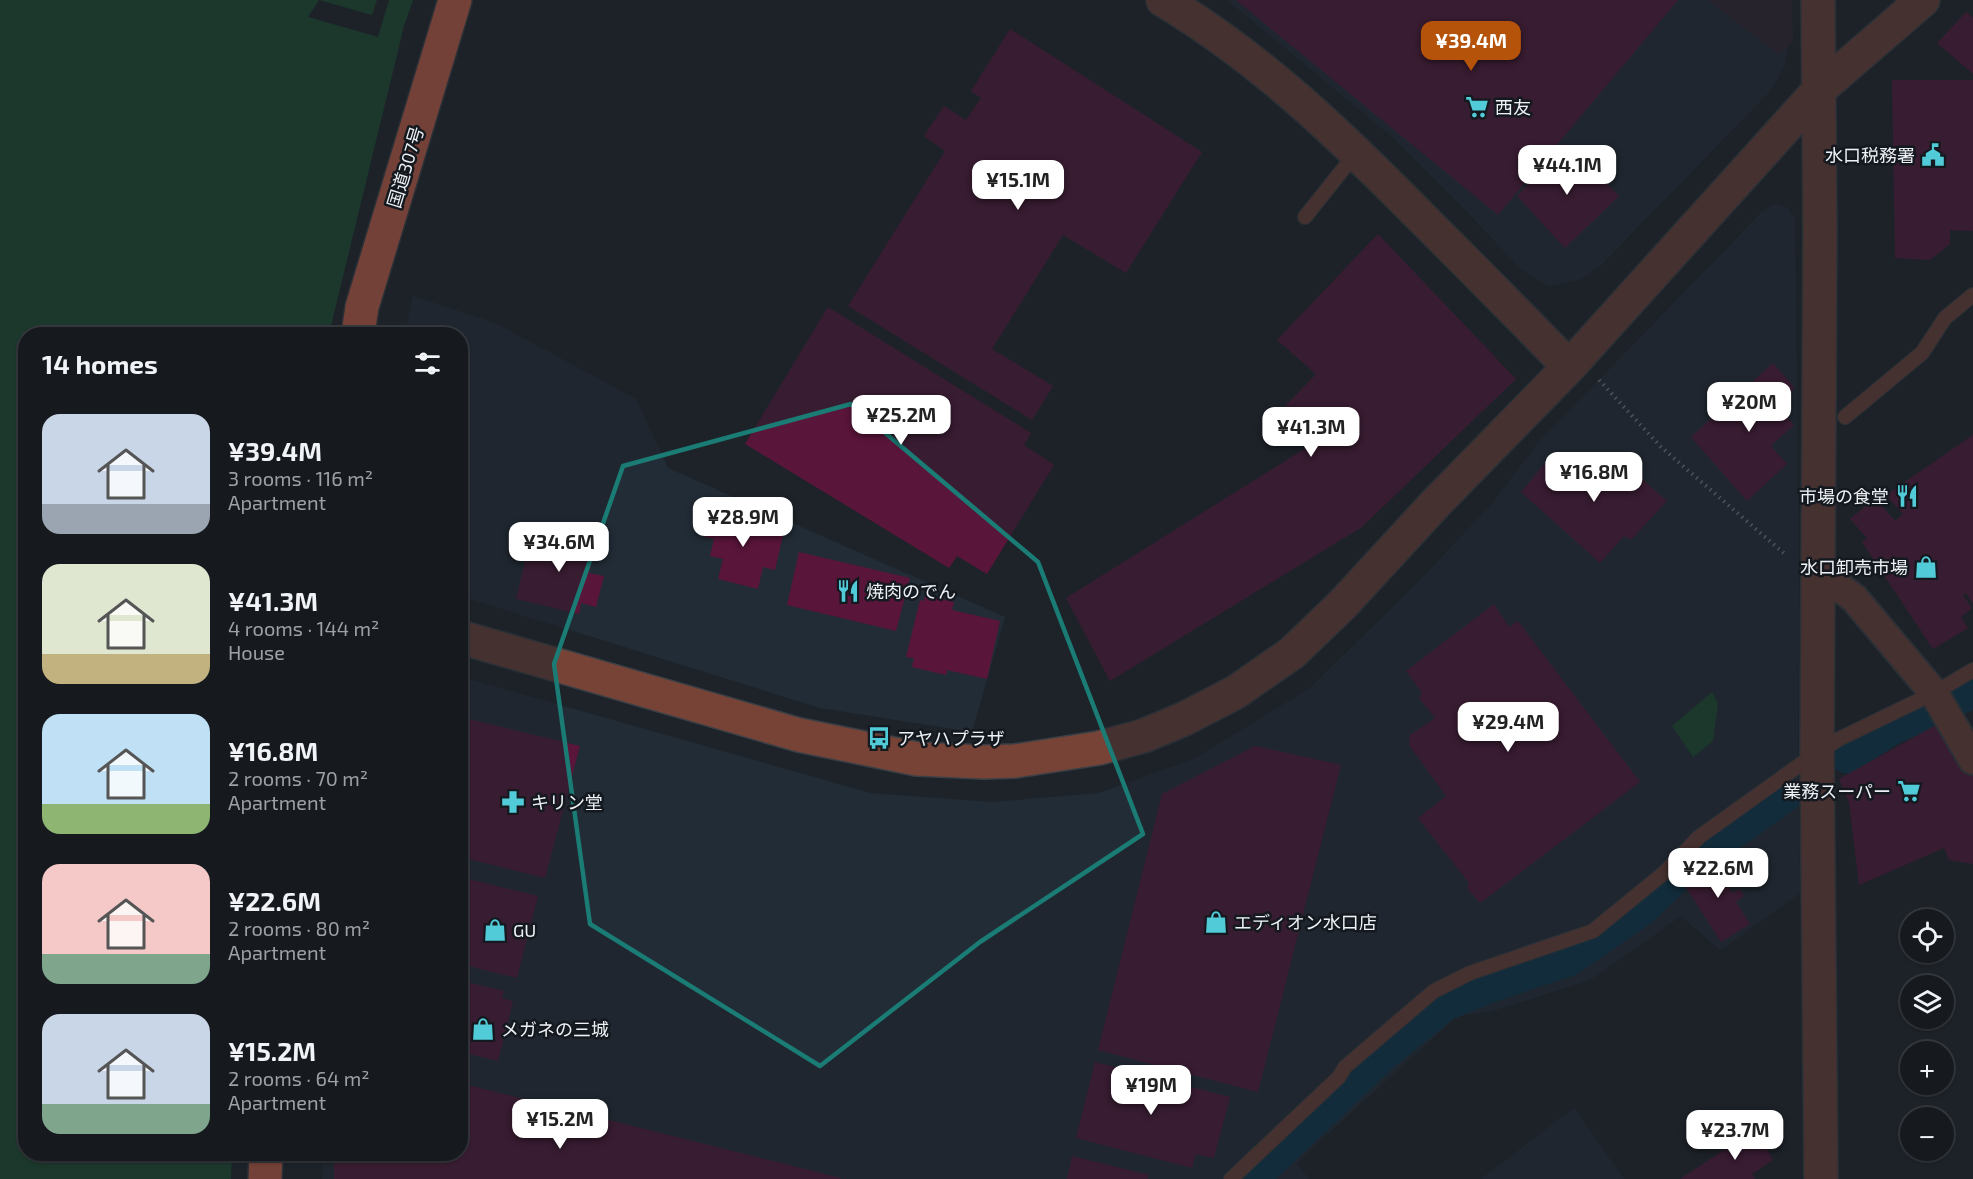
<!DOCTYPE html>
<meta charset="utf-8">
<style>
:root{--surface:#161a1f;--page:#23272c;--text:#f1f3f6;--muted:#9ea1a4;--line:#35383d;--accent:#b45309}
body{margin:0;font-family:"Exo 2","Noto Sans JP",sans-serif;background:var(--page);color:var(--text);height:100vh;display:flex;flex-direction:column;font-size:22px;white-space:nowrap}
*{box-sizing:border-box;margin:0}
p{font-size:20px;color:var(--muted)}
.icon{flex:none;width:33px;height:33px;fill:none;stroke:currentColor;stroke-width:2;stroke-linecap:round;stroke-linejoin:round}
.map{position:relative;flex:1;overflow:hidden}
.details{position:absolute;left:18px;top:327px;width:450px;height:834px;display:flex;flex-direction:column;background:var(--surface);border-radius:24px;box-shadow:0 2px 4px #0004,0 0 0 2px var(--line)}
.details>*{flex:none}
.buttons{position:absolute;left:1900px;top:909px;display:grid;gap:12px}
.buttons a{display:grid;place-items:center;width:54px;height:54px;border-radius:50%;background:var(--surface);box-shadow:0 2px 4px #0004,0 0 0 2px var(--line);font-size:30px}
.price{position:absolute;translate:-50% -51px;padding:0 14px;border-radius:12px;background:#fff;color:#222;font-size:20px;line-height:39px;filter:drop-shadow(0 2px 3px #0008)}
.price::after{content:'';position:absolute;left:50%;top:36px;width:18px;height:14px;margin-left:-9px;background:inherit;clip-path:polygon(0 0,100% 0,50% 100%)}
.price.current{background:var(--accent);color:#fff}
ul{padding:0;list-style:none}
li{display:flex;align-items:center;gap:18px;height:150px;padding:0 24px}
li span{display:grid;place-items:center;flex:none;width:168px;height:120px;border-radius:18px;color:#555}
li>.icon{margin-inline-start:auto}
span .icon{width:72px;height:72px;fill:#fffc;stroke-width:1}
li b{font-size:26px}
h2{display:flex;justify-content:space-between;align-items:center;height:72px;padding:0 24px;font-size:26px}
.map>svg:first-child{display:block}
</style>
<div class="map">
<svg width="1973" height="1179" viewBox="0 0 1973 1179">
<rect width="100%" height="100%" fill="#1d2329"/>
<path fill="#222c36" d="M1227,0H1787L1789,37L1785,65L1771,90L1603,263L1582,279L1549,287L1522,270L1473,218L1389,134Z
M1775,204L1787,208L1795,218L1799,589L1798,760L1800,893L1720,950L1681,916L1590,980L1489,1012L1458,1015L1296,1163L1309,1179H322L323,1154H460L461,677L871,793L991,802L1099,793L1194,759L1310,688L1420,580L1490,506L1539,442L1763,211Z
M413,296L495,323L636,399L668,468L1005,617L972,732L820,708L461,596L460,334H405Z
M1574,1108L1624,1179H1481Z"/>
<path fill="#312432" d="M1708,0H1792L1793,41L1779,55Z"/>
<path fill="#1b502f" d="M0,0H377L372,15L319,0L308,17L378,37L389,0H413L404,26L329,334H26V1154H232L231,1179H0Z
M1712,692L1718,703L1713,741L1693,757L1672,726Z"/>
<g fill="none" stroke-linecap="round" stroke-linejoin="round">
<path stroke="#063850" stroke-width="33" d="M1847,757L1889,730L1973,692
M1252,1179L1384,1054L1446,1004L1496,984L1568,960L1640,911L1687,866L1786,795"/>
</g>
<path fill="#5a153a" d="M1236,0H1678L1498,215Z
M1966,12L1973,18V74L1937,43Z
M1010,29L1202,152L1126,273L1063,235L992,349L1053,386L1032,420L848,306L945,151L924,136L944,106L966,120L981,98L971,91Z
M1892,80H1973V231L1950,230V244L1930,260L1895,258Z
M1567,144L1619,196L1565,248L1517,196Z
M1378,234L1516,379L1362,527L1110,681L1066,598L1309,446L1286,405L1316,374L1277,340Z
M828,307L1031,433L1024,445L1054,465L987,574L957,556L949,568L745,444Z
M1773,363L1795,388L1776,404L1794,425L1771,446L1787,464L1747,501L1691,437Z
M1973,435V604L1966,593L1963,595L1972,608L1961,617L1968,628L1933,649L1862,542L1867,538L1850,519L1875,498L1895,521L1903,514L1886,495Z
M1551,456L1572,475L1584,465L1592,463H1612L1623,467L1636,474L1667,501L1631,540L1624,536L1600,563L1521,492Z
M707,512L784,531L775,570L763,567L758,589L718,579L723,559L710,556L714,539L702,536Z
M533,529L596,545L589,573L604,576L596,607L581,603L579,614L516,599Z
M799,552L910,578L896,631L787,605Z
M925,595L954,602L952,610L1000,621L987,679L947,670L946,675L912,667L914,658L906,657L920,600L924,601Z
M1494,604L1509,627L1518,621L1640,782L1480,903L1467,888L1469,883L1418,818L1446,796L1409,745L1410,735L1435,718L1419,698L1422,693L1406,671Z
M460,717L580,746L545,878L460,857Z
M1945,720L1973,771V864L1949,860L1944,848L1859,885L1849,803L1839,779Z
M1255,746L1341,765L1258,1092L1098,1050L1162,794Z
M1714,861L1719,870L1729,863L1741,881L1729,888L1732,893L1740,889L1744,896L1736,902L1750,924L1721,942L1683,883Z
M460,877L538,896L517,978L460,964Z
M466,982L504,991L502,998L513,1001L498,1061L460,1052V1005Z
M1095,1062L1230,1097L1214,1158L1196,1154L1192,1168L1076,1138Z
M460,1083L841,1178V1179H334V1154H460Z
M1755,1130L1773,1160L1752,1174L1755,1179H1680Z
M1072,1156L1149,1175L1148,1179H1067Z"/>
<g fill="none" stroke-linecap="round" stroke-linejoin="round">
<g stroke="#3a4046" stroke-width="16">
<path id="service" d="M1305,217L1356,153
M1845,417L1922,353L1945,318L1973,295
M1231,1179L1339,1077L1345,1067L1434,991L1470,973L1593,931L1664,873L1699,837L1801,764L1839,739L1934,693L1973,670"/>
</g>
<g stroke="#3a4046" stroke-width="32">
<path id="minor" d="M1818,580L1843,590L1854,598L1934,693L1973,760"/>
</g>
<g stroke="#3a4046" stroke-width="36">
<path id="tertiary" d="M1163,0C1264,60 1347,142 1429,225C1476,272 1523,319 1569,367
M1818,0L1820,231L1817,754L1821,1179
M460,637L799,735L917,759L984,762L1015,761L1054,755L1099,748L1143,736L1184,719L1236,692L1292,653L1343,604L1435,504L1569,367L1820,89L1923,0"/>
</g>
<g stroke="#3a4046" stroke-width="36">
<path id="trunk" d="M358,334L362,307L455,0
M265,1179L266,1154"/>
</g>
<path stroke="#878c91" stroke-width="4" stroke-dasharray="1.5 4.5" stroke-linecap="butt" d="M1599,380L1661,447L1786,555"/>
<use href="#service" stroke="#774336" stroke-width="14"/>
<use href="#minor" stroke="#774336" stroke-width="28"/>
<use href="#tertiary" stroke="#774336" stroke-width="33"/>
<use href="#trunk" stroke="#dc6648" stroke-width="33"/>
</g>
<path d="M0 0H1973V1179H0ZM851,404L1038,562L1143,834L980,942L820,1066L590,924L554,664L623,466Z" fill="#1d2329" fill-opacity=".55" fill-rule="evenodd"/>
<path fill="none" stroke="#1a7c75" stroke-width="4.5" stroke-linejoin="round" d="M851,404L1038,562L1143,834L980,942L820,1066L590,924L554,664L623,466Z"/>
<defs>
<g id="supermarket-bare" transform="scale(1.8)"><path d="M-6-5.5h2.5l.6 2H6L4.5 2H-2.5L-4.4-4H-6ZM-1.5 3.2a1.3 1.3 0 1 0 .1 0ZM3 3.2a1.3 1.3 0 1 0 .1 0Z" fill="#52cbd8" stroke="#14191f" stroke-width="2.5" paint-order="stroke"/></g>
<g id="civic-bare" transform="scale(1.8)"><path d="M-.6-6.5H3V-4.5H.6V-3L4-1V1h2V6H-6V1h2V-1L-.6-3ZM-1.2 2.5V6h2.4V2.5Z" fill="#52cbd8" stroke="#14191f" stroke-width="2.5" paint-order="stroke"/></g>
<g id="restaurant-bare" transform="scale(1.8)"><path d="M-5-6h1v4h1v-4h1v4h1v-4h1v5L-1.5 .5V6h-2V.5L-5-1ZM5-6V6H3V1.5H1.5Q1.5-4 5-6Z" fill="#52cbd8" stroke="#14191f" stroke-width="2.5" paint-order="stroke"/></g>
<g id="shop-bare" transform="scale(1.8)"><path d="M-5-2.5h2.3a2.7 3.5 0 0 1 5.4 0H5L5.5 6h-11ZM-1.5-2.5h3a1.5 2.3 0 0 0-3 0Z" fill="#52cbd8" stroke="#14191f" stroke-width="2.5" paint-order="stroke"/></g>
<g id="bus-bare" transform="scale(1.8)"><path d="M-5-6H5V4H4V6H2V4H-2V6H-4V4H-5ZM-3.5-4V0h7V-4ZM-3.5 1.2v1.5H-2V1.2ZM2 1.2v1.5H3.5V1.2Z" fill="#52cbd8" stroke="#14191f" stroke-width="2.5" paint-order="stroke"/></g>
<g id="pharmacy-bare" transform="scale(1.8)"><path d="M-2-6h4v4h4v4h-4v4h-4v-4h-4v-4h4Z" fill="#52cbd8" stroke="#14191f" stroke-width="2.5" paint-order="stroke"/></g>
</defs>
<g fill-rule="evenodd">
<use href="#supermarket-bare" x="1477" y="107"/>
<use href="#civic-bare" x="1933" y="155"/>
<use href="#restaurant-bare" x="1907" y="496"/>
<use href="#shop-bare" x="1926" y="567"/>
<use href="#restaurant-bare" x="848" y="591"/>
<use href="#bus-bare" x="879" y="738"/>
<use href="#supermarket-bare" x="1909" y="791"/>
<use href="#pharmacy-bare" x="513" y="802"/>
<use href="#shop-bare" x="1216" y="922"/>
<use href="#shop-bare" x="495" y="930"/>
<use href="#shop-bare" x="483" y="1029"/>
</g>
<g text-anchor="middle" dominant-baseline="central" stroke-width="5" stroke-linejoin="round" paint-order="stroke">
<g font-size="18" fill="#edf1f5" stroke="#14191f" text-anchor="start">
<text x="1495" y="107">西友</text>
<text x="1915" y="155" text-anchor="end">水口税務署</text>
<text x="1889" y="496" text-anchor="end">市場の食堂</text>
<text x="1908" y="567" text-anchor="end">水口卸売市場</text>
<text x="866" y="591">焼肉のでん</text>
<text x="897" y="738">アヤハプラザ</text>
<text x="1891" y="791" text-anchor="end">業務スーパー</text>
<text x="531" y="802">キリン堂</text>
<text x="1234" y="922">エディオン水口店</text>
<text x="513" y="930">GU</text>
<text x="501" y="1029">メガネの三城</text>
</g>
<g font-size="18" fill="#edf1f5" stroke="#14191f">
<text transform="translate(405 167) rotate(-73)">国道307号</text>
</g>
</g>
</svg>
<div class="buttons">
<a><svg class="icon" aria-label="locate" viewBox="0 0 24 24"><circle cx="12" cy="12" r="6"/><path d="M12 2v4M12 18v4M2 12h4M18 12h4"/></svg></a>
<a><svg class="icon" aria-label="layers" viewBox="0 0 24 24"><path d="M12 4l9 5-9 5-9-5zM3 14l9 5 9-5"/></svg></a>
<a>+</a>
<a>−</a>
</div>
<b class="price current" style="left:1471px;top:72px">¥39.4M</b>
<b class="price" style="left:1567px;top:196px">¥44.1M</b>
<b class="price" style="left:1018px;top:211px">¥15.1M</b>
<b class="price" style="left:1749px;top:433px">¥20M</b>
<b class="price" style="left:901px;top:446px">¥25.2M</b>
<b class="price" style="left:1311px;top:458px">¥41.3M</b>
<b class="price" style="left:1594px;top:503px">¥16.8M</b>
<b class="price" style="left:743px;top:548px">¥28.9M</b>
<b class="price" style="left:559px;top:573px">¥34.6M</b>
<b class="price" style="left:1508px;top:753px">¥29.4M</b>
<b class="price" style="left:1718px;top:899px">¥22.6M</b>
<b class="price" style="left:1151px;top:1116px">¥19M</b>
<b class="price" style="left:560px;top:1150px">¥15.2M</b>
<b class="price" style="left:1735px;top:1161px">¥23.7M</b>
<section class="details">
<h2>14 homes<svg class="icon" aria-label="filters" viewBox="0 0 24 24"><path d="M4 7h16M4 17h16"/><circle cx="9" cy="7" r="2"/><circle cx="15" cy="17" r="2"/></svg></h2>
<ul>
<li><span style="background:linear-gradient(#c9d6e8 75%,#9aa5b1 0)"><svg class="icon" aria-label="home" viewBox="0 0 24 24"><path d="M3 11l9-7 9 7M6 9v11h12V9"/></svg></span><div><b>¥39.4M</b><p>3 rooms · 116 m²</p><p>Apartment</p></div></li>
<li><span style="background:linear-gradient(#dfe7d0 75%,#c2b280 0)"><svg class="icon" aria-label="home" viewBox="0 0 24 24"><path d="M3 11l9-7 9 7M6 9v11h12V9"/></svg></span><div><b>¥41.3M</b><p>4 rooms · 144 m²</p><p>House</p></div></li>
<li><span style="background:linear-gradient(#bfe0f5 75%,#8fb573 0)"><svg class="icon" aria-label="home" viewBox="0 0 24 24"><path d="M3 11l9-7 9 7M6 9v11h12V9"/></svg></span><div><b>¥16.8M</b><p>2 rooms · 70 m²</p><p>Apartment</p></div></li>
<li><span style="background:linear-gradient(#f6c9c9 75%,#7fa58c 0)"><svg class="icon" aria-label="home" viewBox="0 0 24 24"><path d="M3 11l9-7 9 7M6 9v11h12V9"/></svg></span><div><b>¥22.6M</b><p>2 rooms · 80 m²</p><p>Apartment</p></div></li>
<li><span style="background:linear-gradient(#c9d6e8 75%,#7fa58c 0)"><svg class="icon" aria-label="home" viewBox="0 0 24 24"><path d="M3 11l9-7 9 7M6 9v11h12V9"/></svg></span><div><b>¥15.2M</b><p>2 rooms · 64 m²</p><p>Apartment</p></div></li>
</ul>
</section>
</div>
